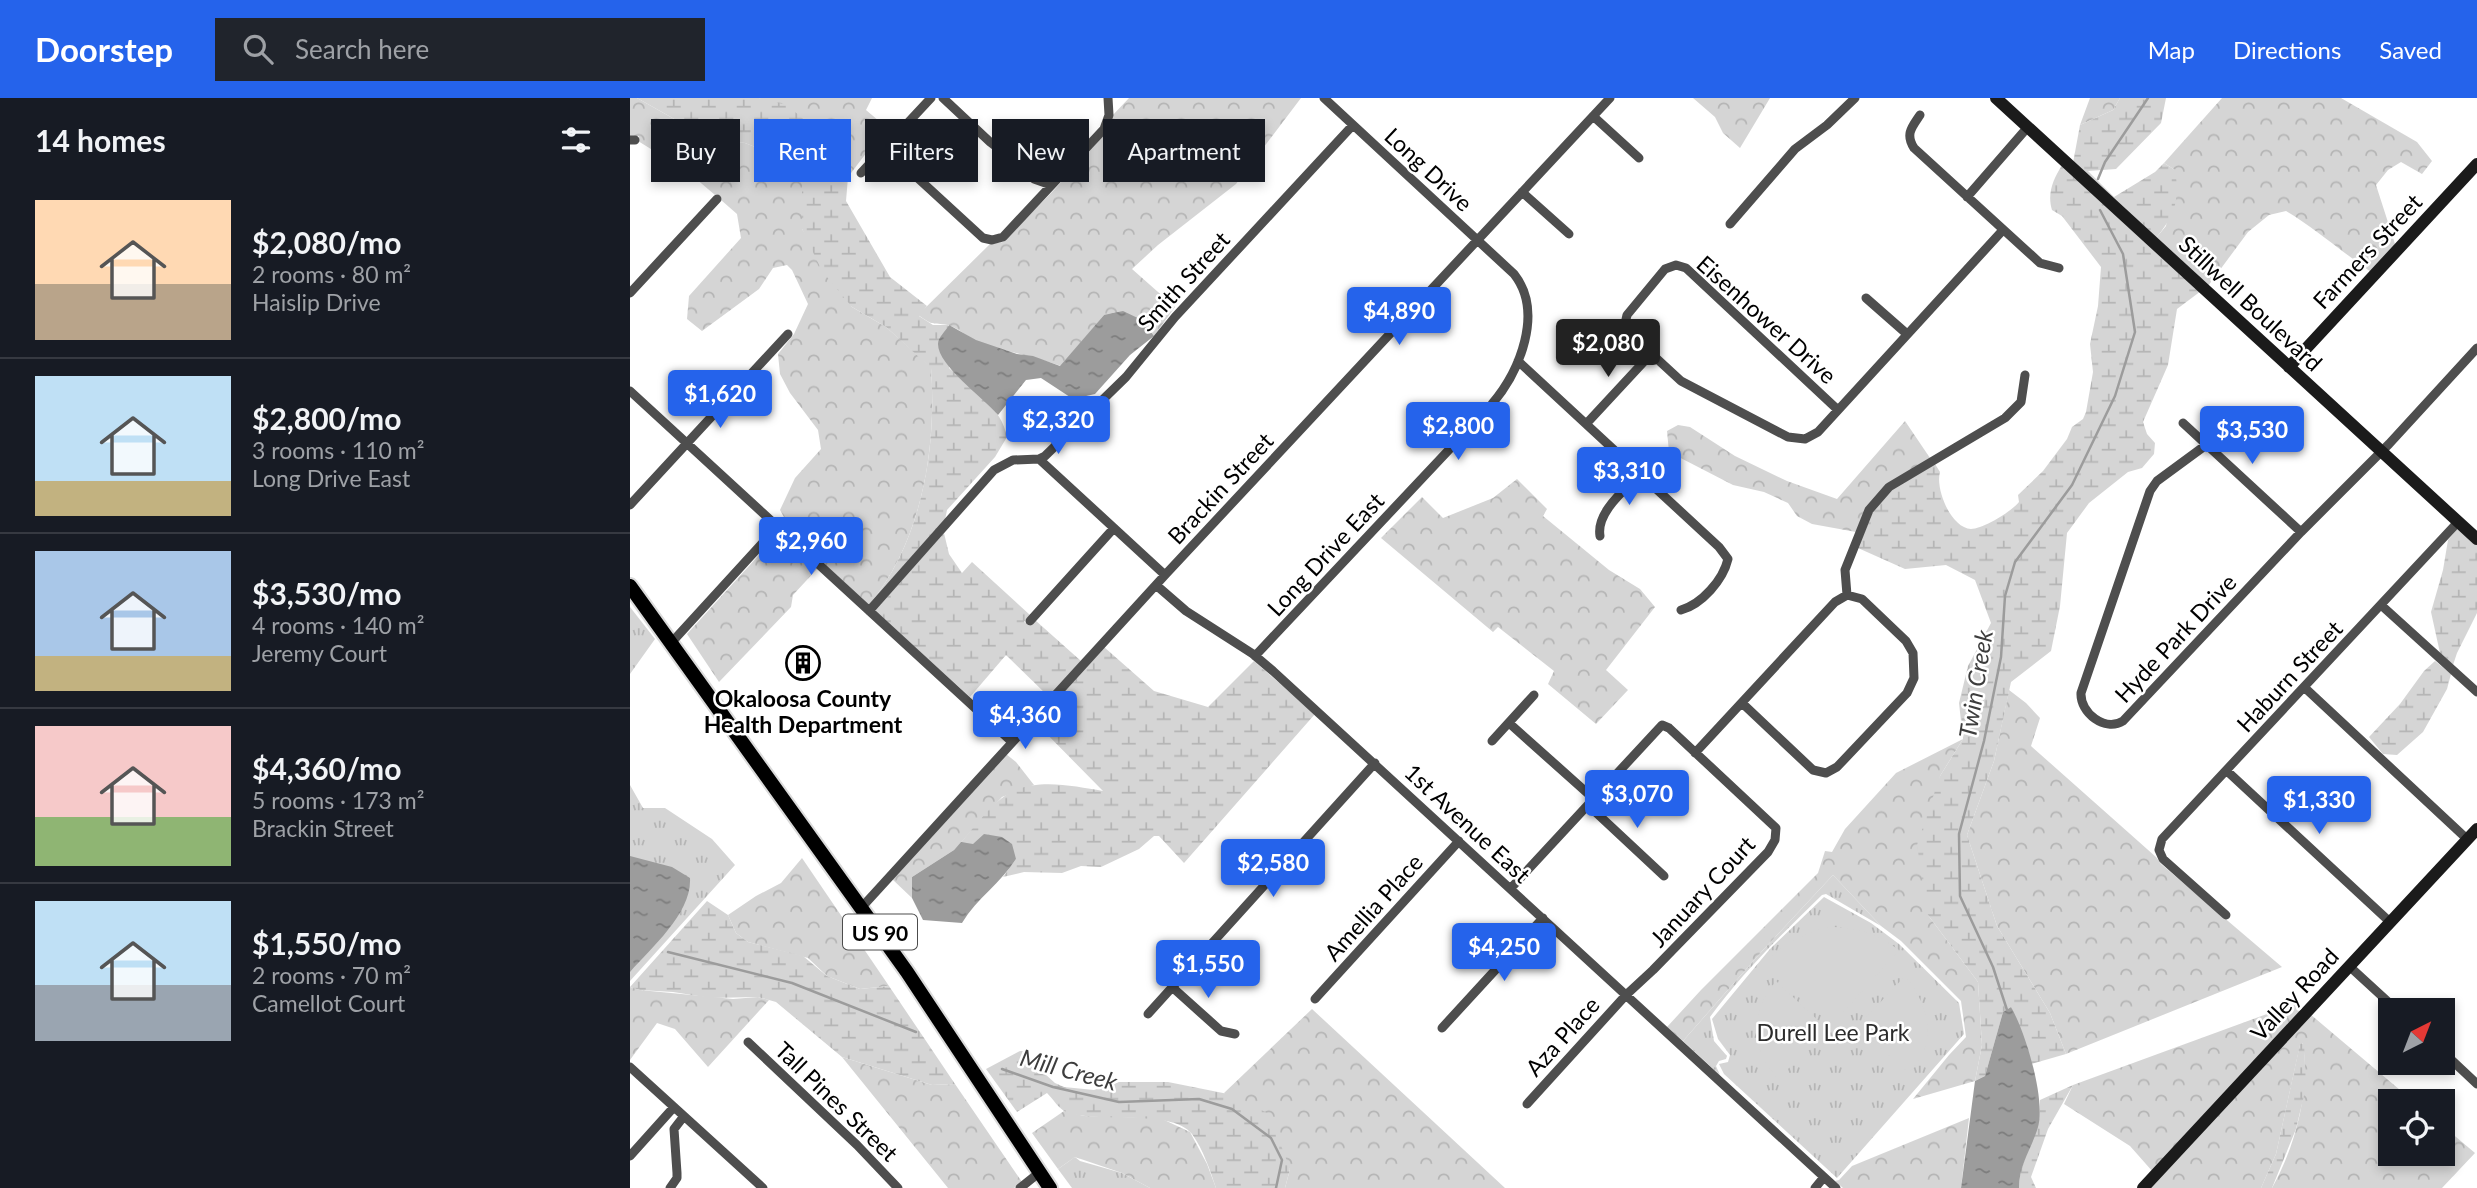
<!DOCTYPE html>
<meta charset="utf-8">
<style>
:root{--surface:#171b24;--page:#20242c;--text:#f1f3f6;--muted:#9ea1a6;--line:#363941;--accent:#2563eb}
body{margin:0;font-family:Lato,sans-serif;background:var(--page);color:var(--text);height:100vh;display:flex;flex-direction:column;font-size:26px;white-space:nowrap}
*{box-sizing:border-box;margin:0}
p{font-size:23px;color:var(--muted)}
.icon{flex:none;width:38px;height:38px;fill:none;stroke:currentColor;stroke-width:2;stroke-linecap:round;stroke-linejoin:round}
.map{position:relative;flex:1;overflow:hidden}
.panel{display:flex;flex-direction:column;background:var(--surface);width:630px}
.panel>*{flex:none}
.guide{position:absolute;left:21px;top:21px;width:665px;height:63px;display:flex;gap:14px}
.needle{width:46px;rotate:42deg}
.tools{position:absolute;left:1748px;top:900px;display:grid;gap:14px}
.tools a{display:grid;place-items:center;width:77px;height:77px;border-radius:0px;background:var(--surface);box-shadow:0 4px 10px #0003;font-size:35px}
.price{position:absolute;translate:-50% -60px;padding:0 16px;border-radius:7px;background:var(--accent);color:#fff;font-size:23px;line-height:46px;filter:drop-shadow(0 2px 4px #0008)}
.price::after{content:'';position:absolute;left:50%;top:42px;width:21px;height:16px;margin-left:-10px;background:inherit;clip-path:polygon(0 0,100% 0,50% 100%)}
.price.active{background:#222;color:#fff}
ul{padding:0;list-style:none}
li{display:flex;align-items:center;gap:21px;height:175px;padding:0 35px}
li+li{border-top:2px solid var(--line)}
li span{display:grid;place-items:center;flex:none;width:196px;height:140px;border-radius:0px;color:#555}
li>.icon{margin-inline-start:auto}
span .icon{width:84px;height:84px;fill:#fffc;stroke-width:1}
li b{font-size:30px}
h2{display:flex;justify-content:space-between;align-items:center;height:84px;padding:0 35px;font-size:30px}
.pill{padding:0 24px;border-radius:0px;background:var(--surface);box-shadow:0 4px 10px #0003;font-size:24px;line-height:63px}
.pill.active{background:var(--accent);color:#fff}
header{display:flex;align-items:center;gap:42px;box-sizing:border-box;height:98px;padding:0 35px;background:var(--accent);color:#fff}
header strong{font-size:33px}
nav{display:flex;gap:38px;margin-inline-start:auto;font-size:24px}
.search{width:490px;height:63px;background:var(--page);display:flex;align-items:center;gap:18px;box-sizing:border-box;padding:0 24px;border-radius:0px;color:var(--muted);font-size:26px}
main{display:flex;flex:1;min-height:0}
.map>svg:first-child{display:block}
</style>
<header>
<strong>Doorstep</strong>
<div class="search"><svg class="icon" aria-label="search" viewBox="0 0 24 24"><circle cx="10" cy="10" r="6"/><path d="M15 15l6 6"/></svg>Search here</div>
<nav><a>Map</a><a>Directions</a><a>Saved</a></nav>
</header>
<main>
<section class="panel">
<h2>14 homes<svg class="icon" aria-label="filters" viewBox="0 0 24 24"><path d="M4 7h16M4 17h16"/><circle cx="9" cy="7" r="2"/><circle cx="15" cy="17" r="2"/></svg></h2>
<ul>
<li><span style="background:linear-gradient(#ffd9b3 60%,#b9a48a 0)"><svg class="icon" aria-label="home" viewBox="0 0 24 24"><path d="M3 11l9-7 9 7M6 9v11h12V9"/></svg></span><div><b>$2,080/mo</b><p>2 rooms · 80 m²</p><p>Haislip Drive</p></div></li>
<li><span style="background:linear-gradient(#bfe0f5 75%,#c2b280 0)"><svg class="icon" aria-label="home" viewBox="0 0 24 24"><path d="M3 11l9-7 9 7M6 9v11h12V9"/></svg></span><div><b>$2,800/mo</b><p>3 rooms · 110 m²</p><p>Long Drive East</p></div></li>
<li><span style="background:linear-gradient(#a9c7e8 75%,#c2b280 0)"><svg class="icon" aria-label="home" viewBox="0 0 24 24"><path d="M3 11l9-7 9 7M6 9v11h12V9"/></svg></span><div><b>$3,530/mo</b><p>4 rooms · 140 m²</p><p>Jeremy Court</p></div></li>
<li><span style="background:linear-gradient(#f6c9c9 65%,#8fb573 0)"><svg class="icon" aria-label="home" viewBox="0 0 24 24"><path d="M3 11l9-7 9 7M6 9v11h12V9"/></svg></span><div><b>$4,360/mo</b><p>5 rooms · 173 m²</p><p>Brackin Street</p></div></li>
<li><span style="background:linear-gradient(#bfe0f5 60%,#9aa5b1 0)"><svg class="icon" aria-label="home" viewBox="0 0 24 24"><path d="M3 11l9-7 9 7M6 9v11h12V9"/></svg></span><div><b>$1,550/mo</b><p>2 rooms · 70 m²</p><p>Camellot Court</p></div></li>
</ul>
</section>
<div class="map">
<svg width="1847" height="1090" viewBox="0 0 1847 1090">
<defs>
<pattern id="grass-tufts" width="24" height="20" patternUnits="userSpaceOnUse" patternTransform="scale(1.75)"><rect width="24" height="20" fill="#d5d5d5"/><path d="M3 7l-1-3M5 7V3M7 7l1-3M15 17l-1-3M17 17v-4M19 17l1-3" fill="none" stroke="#b5b5b5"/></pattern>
<pattern id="forest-crowns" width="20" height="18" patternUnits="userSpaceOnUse" patternTransform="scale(1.75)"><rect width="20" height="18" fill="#d5d5d5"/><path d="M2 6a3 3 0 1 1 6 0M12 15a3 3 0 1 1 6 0" fill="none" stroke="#b5b5b5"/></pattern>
<pattern id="wetland-marsh" width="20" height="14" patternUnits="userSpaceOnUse" patternTransform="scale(1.75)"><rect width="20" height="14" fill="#d5d5d5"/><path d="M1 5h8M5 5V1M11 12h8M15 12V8" fill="none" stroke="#b5b5b5"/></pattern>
<pattern id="water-ripples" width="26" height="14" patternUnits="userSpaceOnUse" patternTransform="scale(1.75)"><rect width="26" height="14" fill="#9c9c9c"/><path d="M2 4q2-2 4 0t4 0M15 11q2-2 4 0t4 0" fill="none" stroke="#7d7d7d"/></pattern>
</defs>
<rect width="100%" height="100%" fill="#fff"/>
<path fill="url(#grass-tufts)" d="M0,509L25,541L0,576Z
M0,687L13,710H35L82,741L105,767L0,883Z
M1203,777L1251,828L1196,796L1192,797C1152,836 1113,874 1080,919L1084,943L1097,958L1096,961L1089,963L1086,968L1090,977L1053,943L1133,852Z
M1194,799L1241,825L1269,846L1329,905L1334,936L1207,1080L1094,976L1089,966L1098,964L1100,957L1088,941L1082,921L1140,851Z
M445,1059L450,1063L492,1075L520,1090H442L428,1071Z"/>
<path fill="url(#forest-crowns)" d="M0,0H7L78,40L115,45L148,58L172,80V131L222,209L256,229L301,269C307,350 292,443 239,507L156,431L159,428L150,412L165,380L191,351L188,332L160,295L150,276L148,256L164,236L178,206L162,172L157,167L143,170L129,191L72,233L57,221L59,198L111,140L107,116L91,102L92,101L87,96L85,97L58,74L8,43L9,38H0Z
M129,0H242L236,12L256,29L218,79L200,44Z
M499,0H671L606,86L528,147L502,171L545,209L524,238L512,222L474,217L431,268C403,258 375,254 347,243C338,239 328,230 318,227C301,224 305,229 288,217L360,146L373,144L424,92L477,34L482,18Z
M1063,0H1140L1110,50L1093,35L1085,19Z
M1460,0H1490L1483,12L1450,27Z
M1592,0H1711L1787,44L1802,63L1792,76L1771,64L1758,72L1746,87L1765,146L1741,174C1712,154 1686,131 1656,113L1639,117L1618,134L1578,188L1526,140L1536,128L1545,72L1534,65Z
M1275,323L1300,360L1226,434L1182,426L1167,418L1158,405L1134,394L1103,387L1039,354L1037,333L1048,327L1060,329L1105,358L1157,383L1207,401Z
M887,381L917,411L913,418L979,472L1010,491L1025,509L976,572L998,592L966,626L918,586L924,573L868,529L863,534L751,440L792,399L813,420L863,400Z
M149,435L187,471L163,497L161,509L89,584L57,536Z
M1379,592L1396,605L1410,620L1401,648L1526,759L1531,766L1652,869L1436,956L1420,915L1367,828L1337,737L1364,663Z
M1333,641L1310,678L1298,817L1348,884L1352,947L1345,983L1283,1001L1319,957L1336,939L1331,903L1271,843L1251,828L1203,777L1133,852L1053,943L1037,929L1071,892L1188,775L1195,753L1202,754L1215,731L1266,675Z
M376,656L386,664L404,687L372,699L324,752L282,779V800L262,781Z
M172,760L259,888L230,891L197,878L178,860L118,844L106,835L98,817L126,798L151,785Z
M0,889L10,892L103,901L128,899L139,902L78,969L45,931L27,925L0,962Z
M1667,905L1674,911L1523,1074L1500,1048L1434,1006L1443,987Z
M682,911L875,1090H655L660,1071L594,995Z
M1680,916L1783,1003H1760V1055H1813V1028L1845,1055L1812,1090H1642C1666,1047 1680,993 1673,945L1670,947L1646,1056L1631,1090H1518Z
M212,959L302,987L325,986L392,1084L384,1090H318Z
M434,1013L454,1018L530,1020L560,1034L577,1066L586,1090H520L492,1075L445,1059L428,1071L402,1035Z
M1339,1020L1331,1090H1213L1205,1083L1209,1082L1222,1068Z"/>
<path fill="url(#wetland-marsh)" d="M7,0H129L157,7L200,44L218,79L216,103L260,179L297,208L289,218L303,227H318L319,270C340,289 372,309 377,339L365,359L317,412L315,422L239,507C292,443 307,350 301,270L256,229L222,209L192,173L172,131V79L148,58L115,45L78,40Z
M1490,0H1536L1531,25L1486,71L1458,73L1484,99L1525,74L1534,65L1545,72C1550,102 1545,117 1526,140L1443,65L1450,27L1483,12Z
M1432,67L1571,193L1547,211L1538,267L1513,324L1517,336L1525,345L1524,356L1512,370L1498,374L1459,405L1437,435L1430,508L1421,553L1381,584L1364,663L1337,737L1367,828L1420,915L1436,956L1401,966L1381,909L1373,914L1355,978L1345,983L1352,947L1348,884L1298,817L1287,747L1310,678L1333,641L1329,605L1338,568L1361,525L1345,482L1316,467L1275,471L1228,450L1243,414L1261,392L1305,366L1310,374C1305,391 1321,430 1341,431C1353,431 1382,413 1389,404L1388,397L1413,373L1437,341L1442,329L1453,321L1456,314L1463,274L1460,246L1468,208L1471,169L1432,118L1422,112C1417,95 1423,82 1432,67Z
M1828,430L1847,447V515L1827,555L1823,567L1810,555L1801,514L1813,472L1818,442Z
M314,435L319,456L332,475L342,464L400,517L394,524L400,528L405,522L451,563L419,599L376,557L340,599L245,513Z
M474,549L524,593L578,609L624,563L685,616L554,765L529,738H524L509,751L471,769L451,768L432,775L394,774L373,779L386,761L331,744C344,730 357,711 372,700C401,678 441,688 473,693L405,624Z
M1805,563L1821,576L1817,591L1793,634L1767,657L1753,656L1739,639L1770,606L1794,573Z
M77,803L98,817L106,835L118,844L173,858L197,878L230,891L259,888L325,986L302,987L212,959L146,904L128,899L81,900L43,894L10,892L0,889Z
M1674,945L1676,989L1666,1031L1642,1090H1631L1646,1056L1670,946Z
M390,953H396L404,966L425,985L434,989L464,992L489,984H538L603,997L639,1016L660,1071L655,1090H586C580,1072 573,1051 562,1036C541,1010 467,1026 436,1014C429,1011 423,1001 417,995L387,1014L356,971Z
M1443,987L1418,1031L1401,1079L1406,1090H1389C1389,1067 1400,1051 1407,1030C1410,1022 1410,1011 1410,1002Z"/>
<path fill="#d5d5d5" d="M1198,829C1227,829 1246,835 1269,852L1209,919H1203L1142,858C1159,843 1176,835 1198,829Z
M1275,878C1299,907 1309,944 1279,975L1231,933L1229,927Z
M1146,883L1194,928L1195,934L1148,981C1120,948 1119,918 1146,883Z"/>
<path fill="url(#water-ripples)" d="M493,213L512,222L524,238L500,257L465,296L443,301L411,280L396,282L368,317C353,299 308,268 308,246C308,239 316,233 319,227L346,242L387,256L403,258L430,268L474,217Z
M354,736L372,739L382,746L386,761C371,785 347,800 332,825L293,822L282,800V779L324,752L331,744L343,746Z
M0,758L42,769L60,780C62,815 22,849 0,874Z
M1381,909C1395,933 1416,1001 1408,1029C1402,1050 1389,1066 1389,1090H1331L1345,983L1355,978L1373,914Z"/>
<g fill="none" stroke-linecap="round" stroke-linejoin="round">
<path stroke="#9c9c9c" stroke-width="2.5" d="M1468,81L1475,64L1518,0
M38,854L162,885L286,934
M1377,912L1363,869L1330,798L1329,736L1354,643L1371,559L1375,498L1385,464L1442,387L1485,298L1505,234L1493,156L1470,112
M372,971L423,989L489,1004L569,1001L602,1011L641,1040L652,1062L646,1090"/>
<g stroke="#dbdbdb" stroke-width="18">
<path id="primary" d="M0,488L277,874L420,1090"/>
</g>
<path stroke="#4e4e4e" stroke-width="9" d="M313,0L360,44L381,60L404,81L421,87
M1290,17C1282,29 1275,36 1284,50L1410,165L1429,170
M963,18L1009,60
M0,42H5
M255,50L353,140L362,142L373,139L474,31L479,17L478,0
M231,75L301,0
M892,94L939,136
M1337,99L1397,30
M1100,126L1165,51L1197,27L1225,0
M0,195L87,101
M1236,200L1277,236
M888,263L1089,449L1098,461C1093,482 1072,506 1051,512
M0,293L382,644
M1208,312L1056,170L1046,167L1035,171L997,217L995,226L1000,236L1051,283L1158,339L1175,341L1188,334L1373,132
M957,325L1021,256
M1553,325L1671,434
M1576,347L1527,383L1520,393L1451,595C1450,615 1475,634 1493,623L1671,434L1759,346L1847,250
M409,361L415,358L496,279L545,219L723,27
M0,407L158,236
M970,438C966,414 995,392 1010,376
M526,487L556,513L623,556L643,573L1206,1090
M1217,497L1215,472L1239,412L1259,389L1375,320L1391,304L1395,277
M1751,507L1847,594
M239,513L364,372L383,362L409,361L535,477
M400,523L484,430
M42,544L148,428
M625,558L862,306C890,273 914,214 884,176L694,0
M1674,589L1837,741
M879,625L964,701
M862,643L904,597
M1065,655L1205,504L1217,497L1232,501L1276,543L1283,555L1284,580L1277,595L1207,669L1196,675L1183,672L1112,605
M1597,673L1760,824
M959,708L1034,778
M881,790L1032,627L1039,630L1146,730L1145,742L1138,754L1023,872L996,897L897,1006
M232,809L535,477L980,0
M1596,817L1533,761L1529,752L1532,741L1828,424
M1719,868L1767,912
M542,889L591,933L605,936
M685,901L829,743
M518,916L745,665
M812,930L913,820
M118,944L227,1047L268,1090
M1813,954L1847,986
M0,969L133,1090
M0,1058L44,1009
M40,1090L47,1080V1075L44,1031L54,1018
M390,1090L410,1074
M1185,1090L1194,1079"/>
<path stroke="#1b1b1b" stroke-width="12" d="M1366,0L1847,441
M1659,269L1847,66
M1513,1090L1847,731"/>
<use href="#primary" stroke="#000" stroke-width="14"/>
</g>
<defs>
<g id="building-ring" transform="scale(1.75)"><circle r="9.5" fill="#fff" stroke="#000" stroke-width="1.5"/><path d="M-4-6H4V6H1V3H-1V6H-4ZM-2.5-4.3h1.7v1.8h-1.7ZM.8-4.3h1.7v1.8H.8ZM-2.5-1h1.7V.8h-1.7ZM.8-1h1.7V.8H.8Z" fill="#000"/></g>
</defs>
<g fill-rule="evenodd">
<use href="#building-ring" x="173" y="565"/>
</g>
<g text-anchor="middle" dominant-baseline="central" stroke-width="5" stroke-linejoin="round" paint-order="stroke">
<rect fill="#fff" stroke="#4c4c4c" stroke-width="2" x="213" y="816.5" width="74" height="35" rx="5"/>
<g font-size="21" font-weight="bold" fill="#000">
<text x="250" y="834">US 90</text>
</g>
<g font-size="23" fill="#000" stroke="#fff">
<text transform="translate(799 71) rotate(43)">Long Drive</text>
<text transform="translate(1737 153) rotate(-47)">Farmers Street</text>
<text transform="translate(553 183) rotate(-48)">Smith Street</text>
<text transform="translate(1621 205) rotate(43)">Stillwell Boulevard</text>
<text transform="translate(1137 221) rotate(42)">Eisenhower Drive</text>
<text transform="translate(590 390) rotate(-47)">Brackin Street</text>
<text transform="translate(695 456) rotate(-47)">Long Drive East</text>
<text transform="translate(1545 540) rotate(-47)">Hyde Park Drive</text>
<text transform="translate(1659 578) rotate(-47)">Haburn Street</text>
<text transform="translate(838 725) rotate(43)">1st Avenue East</text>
<text transform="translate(1072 793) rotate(-47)">January Court</text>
<text transform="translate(743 809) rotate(-48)">Amellia Place</text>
<text transform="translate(1664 896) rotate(-47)">Valley Road</text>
<text transform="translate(932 938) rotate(-48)">Aza Place</text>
<text transform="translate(207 1003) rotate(44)">Tall Pines Street</text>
</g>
<g font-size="23" font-weight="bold" fill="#000" stroke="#fff">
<text x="173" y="600">Okaloosa County<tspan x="173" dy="26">Health Department</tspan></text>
</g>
<g font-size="23" fill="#2c2c2c" stroke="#fff">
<text x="1203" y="934">Durell Lee Park</text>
</g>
<g font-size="24" font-style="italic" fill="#3d3d3d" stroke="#fff">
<text transform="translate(1345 586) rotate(-81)">Twin Creek</text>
<text transform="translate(439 971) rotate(15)">Mill Creek</text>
</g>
</g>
</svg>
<div class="tools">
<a><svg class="needle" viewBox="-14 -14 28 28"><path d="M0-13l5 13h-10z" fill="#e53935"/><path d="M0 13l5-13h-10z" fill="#9ea1a6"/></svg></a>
<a><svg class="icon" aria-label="locate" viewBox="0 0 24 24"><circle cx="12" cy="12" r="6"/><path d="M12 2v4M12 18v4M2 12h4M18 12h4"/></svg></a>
</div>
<b class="price" style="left:769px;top:249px">$4,890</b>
<b class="price active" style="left:978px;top:281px">$2,080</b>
<b class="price" style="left:90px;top:332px">$1,620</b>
<b class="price" style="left:428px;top:358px">$2,320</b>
<b class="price" style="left:828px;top:364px">$2,800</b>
<b class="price" style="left:1622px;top:368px">$3,530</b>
<b class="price" style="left:999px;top:409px">$3,310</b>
<b class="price" style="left:181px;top:479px">$2,960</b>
<b class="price" style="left:395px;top:653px">$4,360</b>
<b class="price" style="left:1007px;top:732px">$3,070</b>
<b class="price" style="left:1689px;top:738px">$1,330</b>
<b class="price" style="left:643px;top:801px">$2,580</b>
<b class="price" style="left:874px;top:885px">$4,250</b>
<b class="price" style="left:578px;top:902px">$1,550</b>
<div class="guide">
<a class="pill">Buy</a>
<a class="pill active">Rent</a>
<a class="pill">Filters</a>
<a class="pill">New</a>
<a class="pill">Apartment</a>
</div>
</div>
</main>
